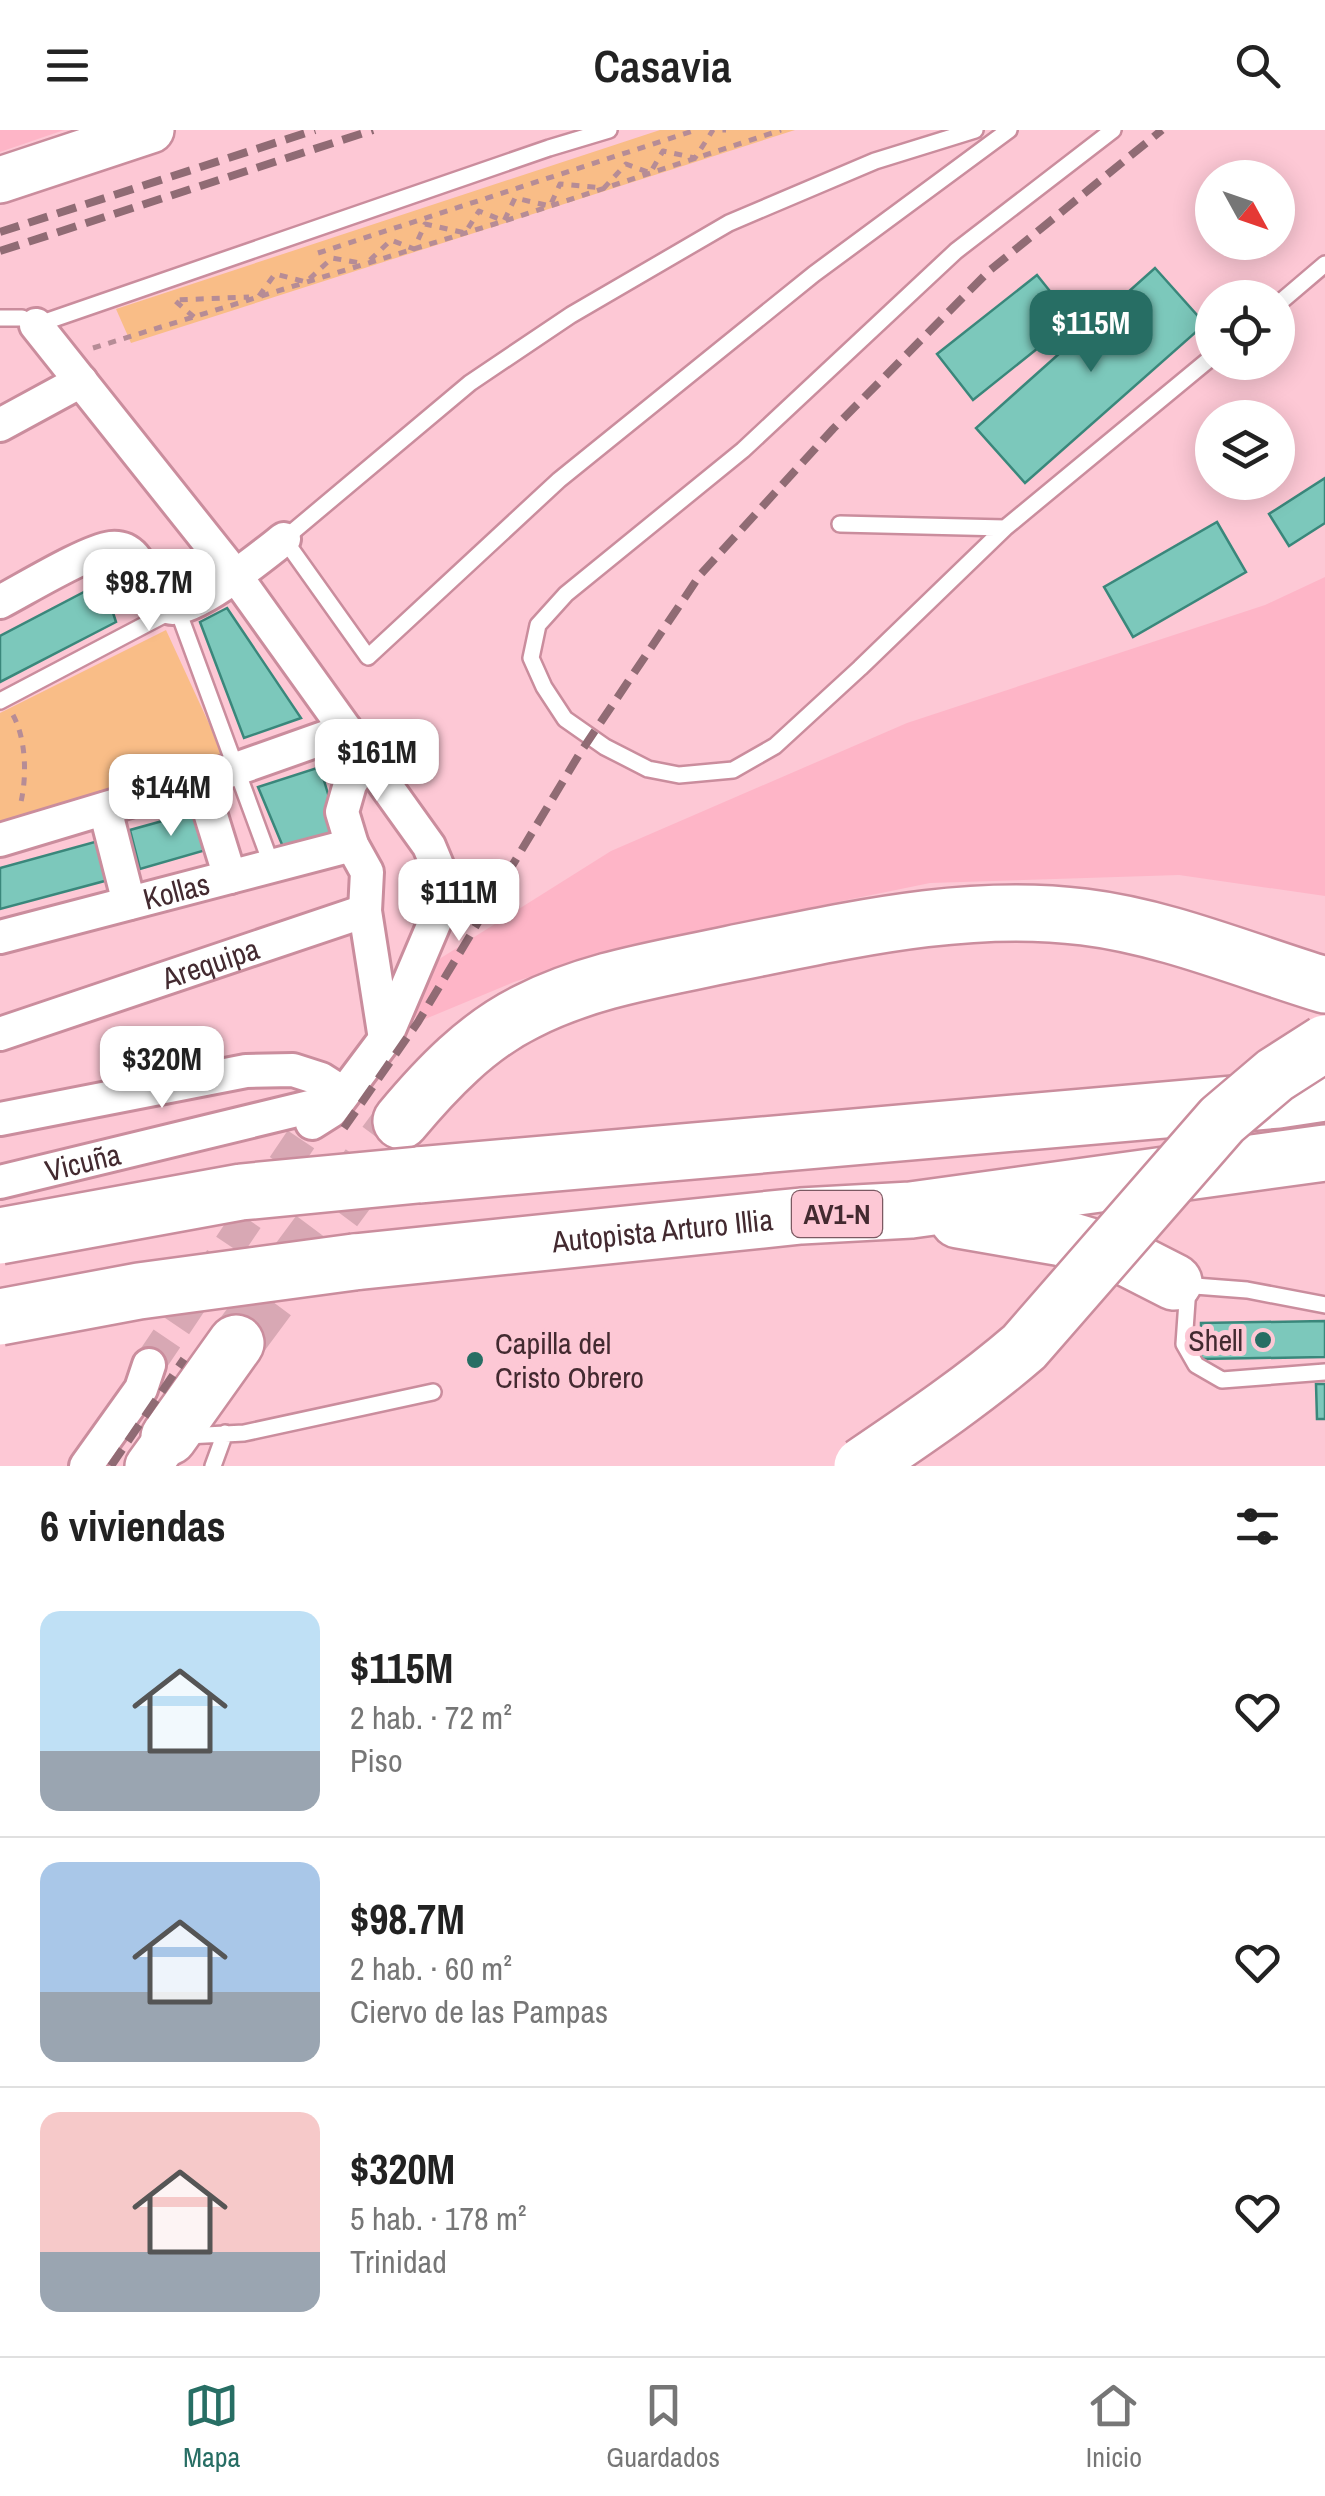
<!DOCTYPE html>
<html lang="es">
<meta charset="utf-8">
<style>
:root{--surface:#fff;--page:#f2f2f2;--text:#222;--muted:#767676;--line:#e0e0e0;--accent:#276e64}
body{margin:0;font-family:"Archivo Narrow",sans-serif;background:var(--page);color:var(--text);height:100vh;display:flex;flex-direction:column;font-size:38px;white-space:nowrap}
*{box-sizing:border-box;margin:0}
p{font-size:32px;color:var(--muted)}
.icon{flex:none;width:55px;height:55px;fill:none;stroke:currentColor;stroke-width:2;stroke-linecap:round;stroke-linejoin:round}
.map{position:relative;height:1336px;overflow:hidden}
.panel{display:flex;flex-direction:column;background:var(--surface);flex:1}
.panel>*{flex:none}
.needle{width:65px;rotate:130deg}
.controls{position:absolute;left:1195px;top:30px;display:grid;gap:20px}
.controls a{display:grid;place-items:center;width:100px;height:100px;border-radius:50%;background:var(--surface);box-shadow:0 5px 25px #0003;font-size:50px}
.price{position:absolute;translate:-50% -85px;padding:0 22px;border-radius:20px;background:#fff;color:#222;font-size:32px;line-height:65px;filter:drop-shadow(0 2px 5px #0008)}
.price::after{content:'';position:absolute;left:50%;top:60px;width:30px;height:22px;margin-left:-15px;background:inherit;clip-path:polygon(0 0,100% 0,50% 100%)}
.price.selected{background:var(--accent);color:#fff}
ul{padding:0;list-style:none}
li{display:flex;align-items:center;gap:30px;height:250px;padding:0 40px}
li+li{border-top:2px solid var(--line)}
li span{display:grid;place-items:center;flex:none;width:280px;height:200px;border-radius:20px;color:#555}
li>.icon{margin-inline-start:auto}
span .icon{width:120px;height:120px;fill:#fffc;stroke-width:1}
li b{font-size:42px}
h2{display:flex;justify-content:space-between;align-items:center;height:120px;padding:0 40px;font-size:42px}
header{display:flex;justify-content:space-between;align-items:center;height:130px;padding:0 40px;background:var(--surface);font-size:45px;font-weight:600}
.dock{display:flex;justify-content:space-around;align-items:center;height:140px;border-top:2px solid var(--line);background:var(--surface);font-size:28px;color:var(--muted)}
.dock a{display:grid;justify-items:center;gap:5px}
.dock .selected{color:var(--accent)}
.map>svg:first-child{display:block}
</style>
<header><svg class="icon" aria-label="menu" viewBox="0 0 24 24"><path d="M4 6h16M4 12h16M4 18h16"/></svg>Casavia<svg class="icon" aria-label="search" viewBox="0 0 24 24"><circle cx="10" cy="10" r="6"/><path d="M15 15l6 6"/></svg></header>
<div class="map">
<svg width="1325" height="1336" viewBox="0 0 1325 1336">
<rect width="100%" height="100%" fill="#fdc8d5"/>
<path fill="#feb5c7" d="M0,0H64L0,22Z
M1325,447V766L1179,745L930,753L629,815L514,852L418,892L398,855L611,721L907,593L1265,475Z"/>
<path fill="#f9bd87" d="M660,0H795L131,213L116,179Z
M166,500L223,624L0,696V583Z"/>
<path fill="#7cc8bb" stroke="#3a877b" stroke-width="2.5" d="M1155,138L1205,194L1025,353L976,298Z
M1037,145L1073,190L973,270L937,224Z
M1325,348V393L1289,416L1269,384Z
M1217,392L1246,442L1133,507L1104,457Z
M103,452L116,492L0,552V506Z
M227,478L301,588L244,608L200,492Z
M320,637L342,711L286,724L258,657Z
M202,680L213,718L140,739L130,700Z
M102,710L112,749L0,779V738Z
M1325,1191V1227L1201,1229V1193Z
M1316,1254H1325V1289H1317Z"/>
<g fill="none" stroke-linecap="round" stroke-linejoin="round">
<path stroke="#d8a8b4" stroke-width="32" stroke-dasharray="32 16" stroke-linecap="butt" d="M149,1235L312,993"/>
<path stroke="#d8a8b4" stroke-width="55" stroke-dasharray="55 28" stroke-linecap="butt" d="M236,1213L401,991"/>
<g stroke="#ca8d9d" stroke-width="20">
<path id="lane" d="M975,0L875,31L729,93L571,185L470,253L284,409L368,527L559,350L814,144L1009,0
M1278,174L1325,134
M0,188H22L36,195L549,18L609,0
M840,394L1005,398L1212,227
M1005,398L860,538L775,616L733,640L679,645L648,639L605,617L565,589L544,557L531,528L538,495L566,464L743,320L956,121L1113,0
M0,571L177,478L272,736
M1182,1155L1247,1160L1325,1175
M1188,1157L1184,1214L1196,1235L1222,1250L1325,1242
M187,1306L244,1303L433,1262
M213,1336L225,1303"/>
</g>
<g stroke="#ca8d9d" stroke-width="38">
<g id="street">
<path d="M36,195L235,445L429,716L444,752L436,789L385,909L331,981L312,993"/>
<path d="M0,295L81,251"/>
<path d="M0,472C25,459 87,421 111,418C149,414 144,477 173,478C199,478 262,426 284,409"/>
<path d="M366,628L350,654L342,682L352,715L367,742L365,781L385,909"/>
<path d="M200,650L230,747"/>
<path d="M105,679L129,773"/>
<path d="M0,710L236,639L346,600"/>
<path id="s1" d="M0,807L352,715"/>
<path id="s2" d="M0,904L365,781"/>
<path d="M0,989L246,941L293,940L321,949L343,963"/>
<path id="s3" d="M0,1052L334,971"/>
<path d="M86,1336L141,1259L149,1235"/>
</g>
</g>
<g stroke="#ca8d9d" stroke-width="50">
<path id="secondary" d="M0,50L151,0
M148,1336L169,1307"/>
</g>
<g stroke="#ca8d9d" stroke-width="60">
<g id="highway">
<path d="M401,991C436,949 477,906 526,882C590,849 661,839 730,824C846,801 965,772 1084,787C1166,797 1246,831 1325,855"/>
<path d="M418,1045L1278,970L1325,963"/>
<path d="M958,1090L1062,1108L1123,1126L1174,1152"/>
<path id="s4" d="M354,1132L801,1086L911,1080L1325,1023"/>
<path d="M169,1307L236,1213"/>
</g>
</g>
<path stroke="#b68c96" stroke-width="5" stroke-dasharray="8 8" stroke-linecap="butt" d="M318,123L696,0
M370,130L391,110L414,119L425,94L465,103L479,81L504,91L515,68L550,76L560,54L604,58L626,34L650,43L663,21L695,28L713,0H726
M259,166L275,144L306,152L332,128L360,133
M194,187L174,170L249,167
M93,218L514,88L781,0
M13,585C26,609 27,645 21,672"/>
<use href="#lane" stroke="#fff" stroke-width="15"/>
<use href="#street" stroke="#fff" stroke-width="32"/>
<use href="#secondary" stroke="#fff" stroke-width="45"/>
<use href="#highway" stroke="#fff" stroke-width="55"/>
<path stroke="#906b74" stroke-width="8" stroke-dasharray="20 10" stroke-linecap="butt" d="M0,102L315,0
M0,121L373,0
M344,998L418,892L580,623L700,445L833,299L989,141L1162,0
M111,1336L184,1229"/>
<g stroke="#ca8d9d" stroke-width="60" stroke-linecap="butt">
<path id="highway-bridge" d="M0,1106L241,1062L418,1045
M0,1187L139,1161L354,1132
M862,1336C918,1298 973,1261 1024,1217L1222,990L1275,945L1325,913"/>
</g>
<use href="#highway-bridge" stroke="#fff" stroke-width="55"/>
</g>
<g fill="#276e64" stroke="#fdc8d5" stroke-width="4">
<circle cx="1263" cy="1210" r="10"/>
<circle cx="475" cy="1230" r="10"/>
</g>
<g text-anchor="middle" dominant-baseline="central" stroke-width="10" stroke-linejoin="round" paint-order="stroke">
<rect fill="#fdc8d5" stroke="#7b5962" stroke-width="2.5" x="792" y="1061" width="90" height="46" rx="8"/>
<g font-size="28" font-weight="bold" fill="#432a30">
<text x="837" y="1084">AV1-N</text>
</g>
<g font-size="30" fill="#432a30" stroke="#fdc8d5">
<text stroke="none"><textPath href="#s1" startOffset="182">Kollas</textPath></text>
<text stroke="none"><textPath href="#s2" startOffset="222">Arequipa</textPath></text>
<text stroke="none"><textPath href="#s3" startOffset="85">Vicuña</textPath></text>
<text stroke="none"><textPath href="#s4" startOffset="310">Autopista Arturo Illia</textPath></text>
</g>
<g font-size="30" fill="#432a30" stroke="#fdc8d5" text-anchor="end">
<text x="1243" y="1210">Shell</text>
<text x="495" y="1213" text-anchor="start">Capilla del<tspan x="495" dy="34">Cristo Obrero</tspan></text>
</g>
</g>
</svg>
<div class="controls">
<a><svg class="needle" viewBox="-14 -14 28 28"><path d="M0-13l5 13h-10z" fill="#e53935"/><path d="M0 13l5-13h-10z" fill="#767676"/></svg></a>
<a><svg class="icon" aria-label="locate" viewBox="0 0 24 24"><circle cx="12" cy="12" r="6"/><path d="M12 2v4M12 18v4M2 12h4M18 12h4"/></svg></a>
<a><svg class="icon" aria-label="layers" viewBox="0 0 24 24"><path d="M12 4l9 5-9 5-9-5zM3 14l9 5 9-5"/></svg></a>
</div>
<b class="price selected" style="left:1091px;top:245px">$115M</b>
<b class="price" style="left:149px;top:504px">$98.7M</b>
<b class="price" style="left:377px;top:674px">$161M</b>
<b class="price" style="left:171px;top:709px">$144M</b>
<b class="price" style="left:459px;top:814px">$111M</b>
<b class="price" style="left:162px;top:981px">$320M</b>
</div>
<section class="panel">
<h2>6 viviendas<svg class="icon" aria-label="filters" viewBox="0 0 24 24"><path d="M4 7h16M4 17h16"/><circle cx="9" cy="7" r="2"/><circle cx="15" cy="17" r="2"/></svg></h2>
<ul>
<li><span style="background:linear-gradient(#bfe0f5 70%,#9aa5b1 0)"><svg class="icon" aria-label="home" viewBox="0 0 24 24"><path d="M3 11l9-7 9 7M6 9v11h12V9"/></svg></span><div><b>$115M</b><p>2 hab. · 72 m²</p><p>Piso</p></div><svg class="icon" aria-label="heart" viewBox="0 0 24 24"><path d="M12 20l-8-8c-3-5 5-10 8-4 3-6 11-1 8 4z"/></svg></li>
<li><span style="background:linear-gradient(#a9c7e8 65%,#9aa5b1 0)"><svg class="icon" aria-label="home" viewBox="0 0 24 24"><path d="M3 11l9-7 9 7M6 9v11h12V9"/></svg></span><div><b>$98.7M</b><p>2 hab. · 60 m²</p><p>Ciervo de las Pampas</p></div><svg class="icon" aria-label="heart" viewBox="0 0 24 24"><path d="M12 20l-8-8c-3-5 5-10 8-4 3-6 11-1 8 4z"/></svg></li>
<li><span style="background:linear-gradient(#f6c9c9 70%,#9aa5b1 0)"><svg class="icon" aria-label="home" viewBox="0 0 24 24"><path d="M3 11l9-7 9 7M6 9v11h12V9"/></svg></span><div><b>$320M</b><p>5 hab. · 178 m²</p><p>Trinidad</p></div><svg class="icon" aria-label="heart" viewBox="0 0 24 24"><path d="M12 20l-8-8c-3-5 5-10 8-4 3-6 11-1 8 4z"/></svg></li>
</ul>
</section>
<nav class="dock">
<a class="selected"><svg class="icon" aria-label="map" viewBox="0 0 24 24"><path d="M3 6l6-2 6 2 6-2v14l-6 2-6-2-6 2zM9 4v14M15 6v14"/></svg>Mapa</a>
<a><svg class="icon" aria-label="saved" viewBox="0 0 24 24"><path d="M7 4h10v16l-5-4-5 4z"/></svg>Guardados</a>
<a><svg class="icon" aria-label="home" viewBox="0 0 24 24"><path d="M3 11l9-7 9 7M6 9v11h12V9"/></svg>Inicio</a>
</nav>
